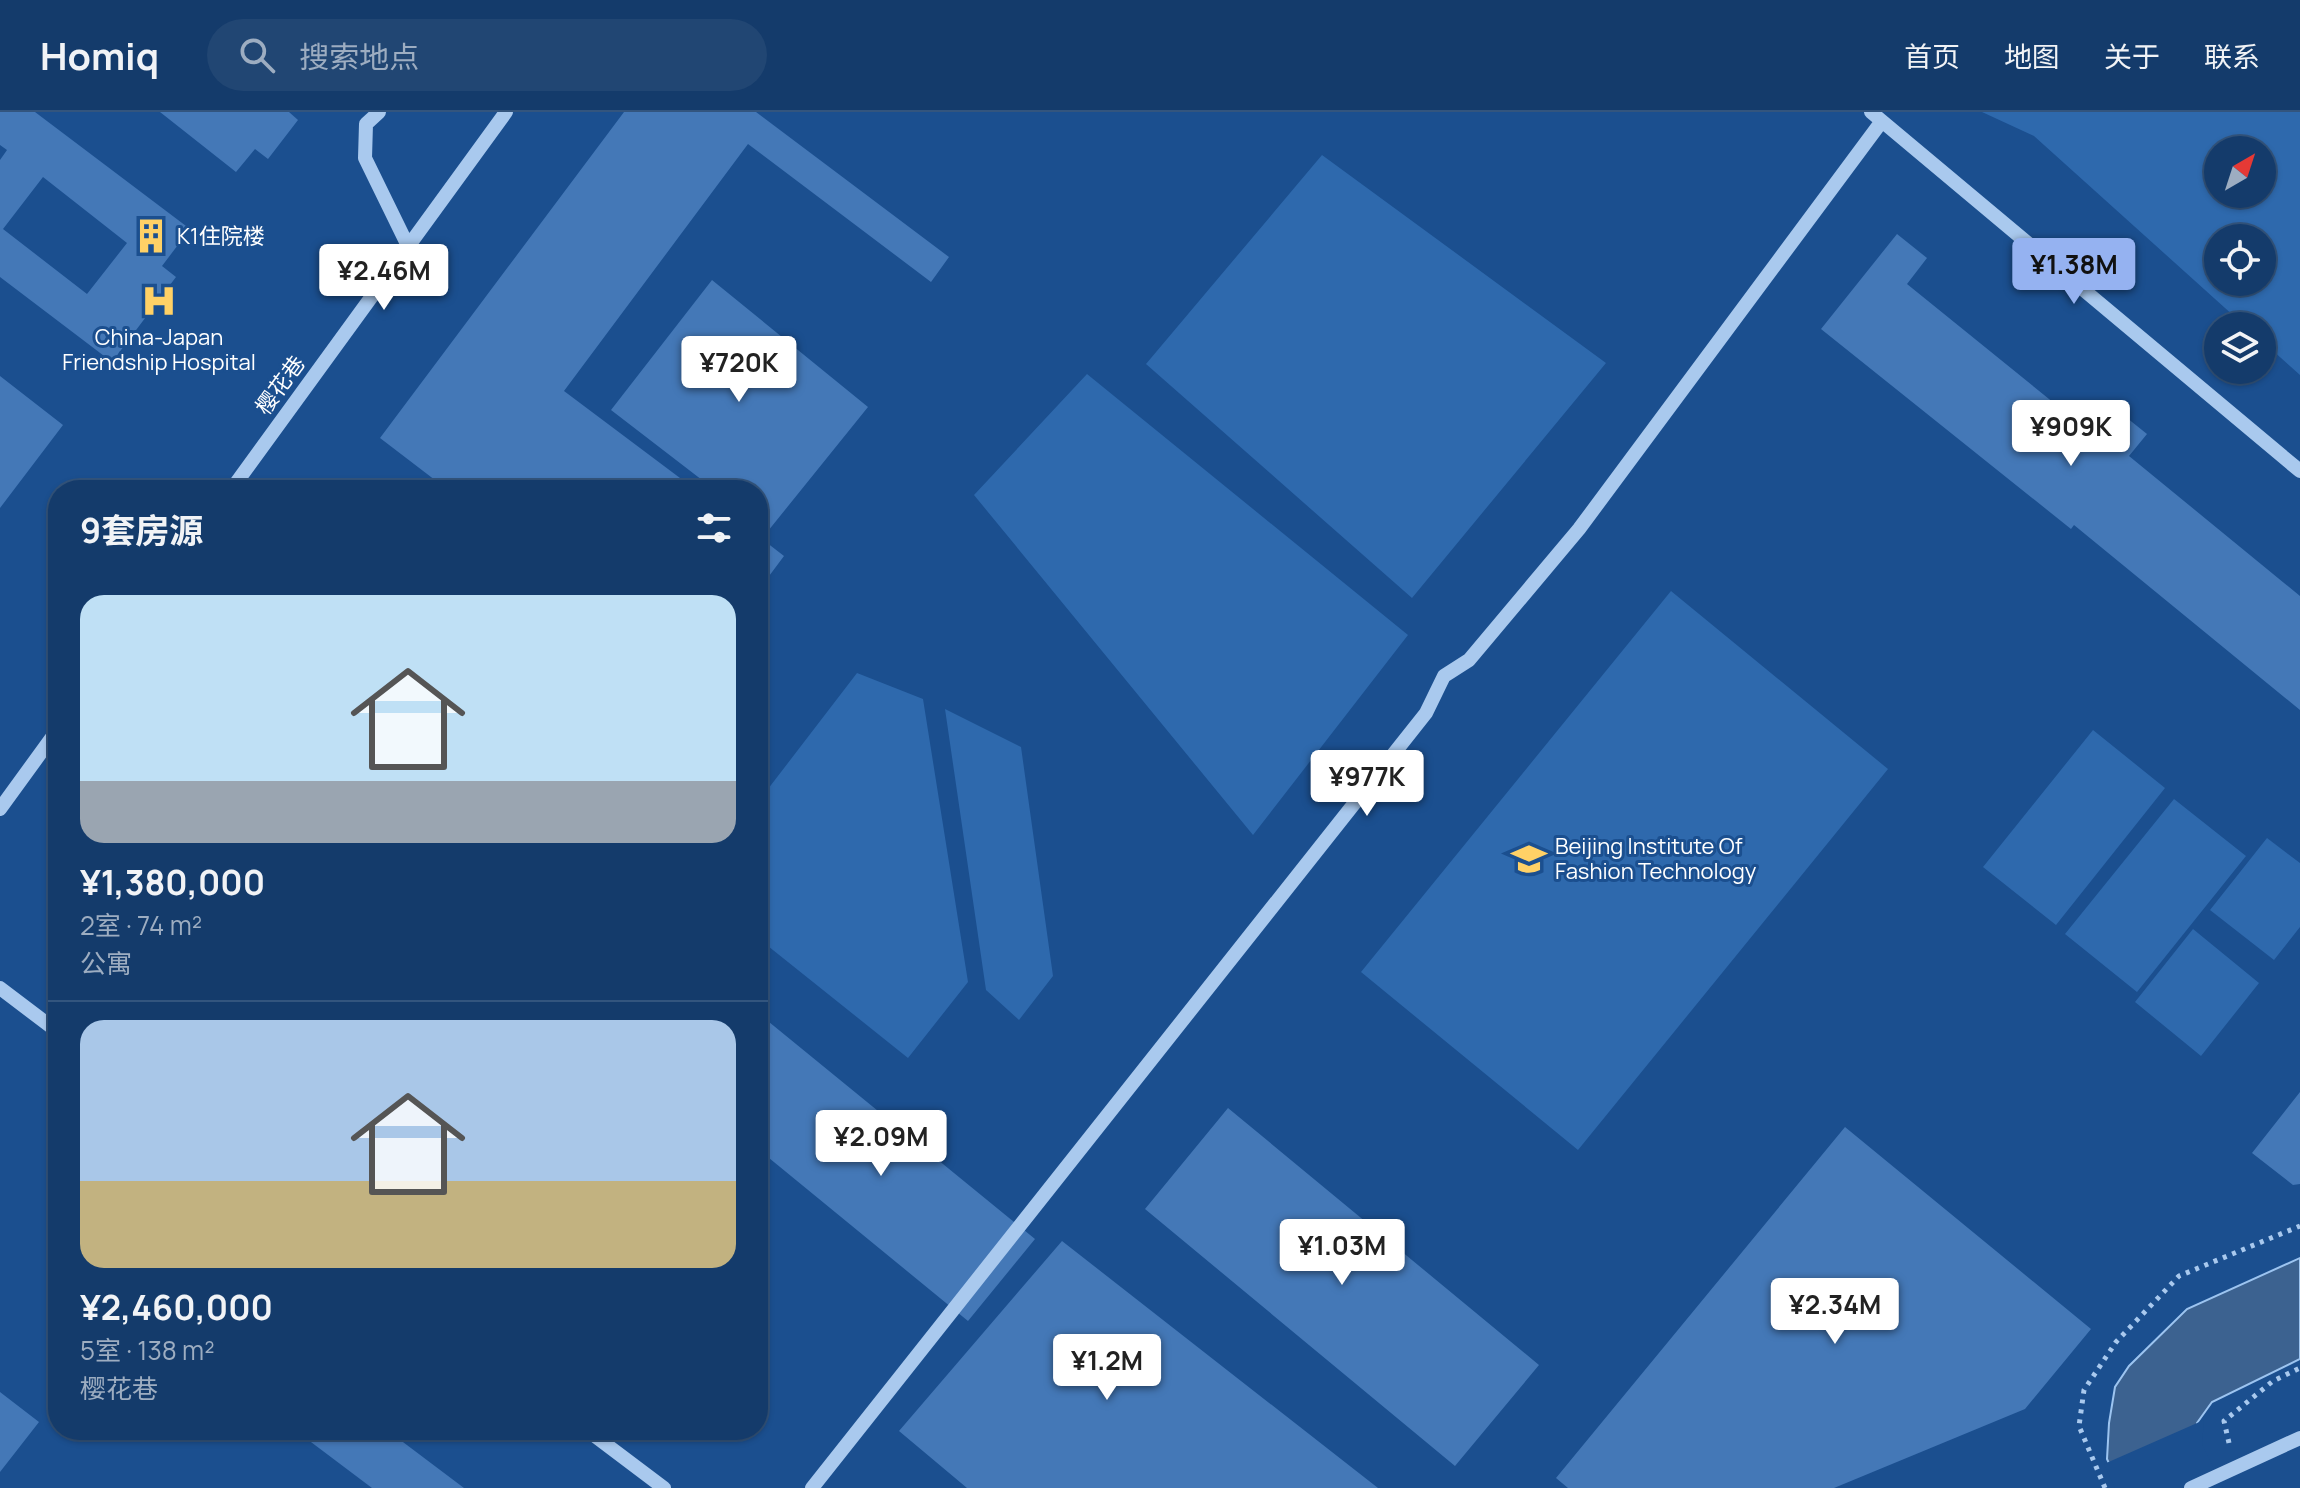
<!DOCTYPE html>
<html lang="zh">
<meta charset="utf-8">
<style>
:root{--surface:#143b6b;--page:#214673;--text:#f1f3f6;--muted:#9dadc1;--line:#33557e;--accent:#95b2f1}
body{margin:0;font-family:Manrope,"Noto Sans SC",sans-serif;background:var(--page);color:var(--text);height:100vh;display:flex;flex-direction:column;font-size:30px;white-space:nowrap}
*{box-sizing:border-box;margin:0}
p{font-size:26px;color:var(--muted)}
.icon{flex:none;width:44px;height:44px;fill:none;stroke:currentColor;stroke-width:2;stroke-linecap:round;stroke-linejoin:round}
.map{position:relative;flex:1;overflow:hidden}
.side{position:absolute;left:48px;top:368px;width:720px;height:960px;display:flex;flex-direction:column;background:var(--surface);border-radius:32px;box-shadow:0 2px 6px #0004,0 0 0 2px var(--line)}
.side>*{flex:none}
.needle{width:52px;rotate:39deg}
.fabs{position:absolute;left:2204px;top:24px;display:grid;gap:16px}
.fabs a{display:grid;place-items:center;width:72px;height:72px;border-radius:50%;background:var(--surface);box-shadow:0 2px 6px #0004,0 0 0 2px var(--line);font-size:40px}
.price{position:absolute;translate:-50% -68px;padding:0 18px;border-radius:8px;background:#fff;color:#222;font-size:26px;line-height:52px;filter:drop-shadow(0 2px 4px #0008)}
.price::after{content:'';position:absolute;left:50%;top:48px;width:24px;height:18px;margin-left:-12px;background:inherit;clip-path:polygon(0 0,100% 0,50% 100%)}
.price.selected{background:var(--accent);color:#111}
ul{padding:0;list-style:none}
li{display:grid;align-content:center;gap:16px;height:424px;padding:0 32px}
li+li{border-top:2px solid var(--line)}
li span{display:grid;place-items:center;height:248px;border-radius:24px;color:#555}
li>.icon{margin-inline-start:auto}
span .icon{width:144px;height:144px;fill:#fffc;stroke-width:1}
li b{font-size:34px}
h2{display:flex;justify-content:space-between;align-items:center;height:96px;padding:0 32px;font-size:34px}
header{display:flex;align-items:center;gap:48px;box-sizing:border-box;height:112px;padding:0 40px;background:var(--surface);border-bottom:2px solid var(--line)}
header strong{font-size:38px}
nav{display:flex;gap:44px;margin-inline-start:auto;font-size:28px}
.search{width:560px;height:72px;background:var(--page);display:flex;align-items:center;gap:20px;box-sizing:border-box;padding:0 28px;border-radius:44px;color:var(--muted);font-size:30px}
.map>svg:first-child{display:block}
</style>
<header>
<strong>Homiq</strong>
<div class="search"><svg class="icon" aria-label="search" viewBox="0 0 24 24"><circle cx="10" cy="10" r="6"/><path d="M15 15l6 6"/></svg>搜索地点</div>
<nav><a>首页</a><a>地图</a><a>关于</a><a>联系</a></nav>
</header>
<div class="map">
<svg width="2300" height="1376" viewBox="0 0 2300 1376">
<rect width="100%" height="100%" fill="#1b4f8f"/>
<path fill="#2e69ad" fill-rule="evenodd" d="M1982,0H2300V263L2262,229V214H2245L2034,24ZM2218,38H2262V82H2218ZM2218,126H2262V170H2218Z
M1322,43L1606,251L1412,486L1146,252Z
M1087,262L1408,523L1253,723L974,383Z
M1671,479L1888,657L1578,1038L1361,860Z
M857,561L923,587L968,870L908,946L758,826V690Z
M945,597L1021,635L1053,864L1019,908L986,878Z
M2093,618L2165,676L2056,813L1983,755Z
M2174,687L2246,744L2137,880L2065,822Z
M2267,726L2300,751V815L2274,848L2210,798Z
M2193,817L2259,871L2201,944L2135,890Z"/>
<path fill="#3c6290" stroke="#9cc4f0" stroke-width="2" d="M2300,1146V1247L2212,1290L2197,1311L2199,1333L2120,1376L2107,1347L2109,1311L2115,1275L2129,1254L2187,1197Z"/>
<path fill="#1b4f8f" d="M2204,1308L2202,1332L2223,1376H2115L2104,1352Z"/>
<path fill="#4478b7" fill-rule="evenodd" d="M0,0H35L190,117L162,154L176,165L112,250L0,165V48L7,38L0,33ZM43,65L127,131L87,182L3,117Z
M160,0H289L298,8L268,47L255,37L236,60Z
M624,0H756L949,145L931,170L748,32L564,279L696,378H448L380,326Z
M1897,122L1927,146L1907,172L2091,321L2112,294L2147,322L2129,344L2300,484V598L2074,413L2071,417L1821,217Z
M712,168L868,295L768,419L758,412V378H715L611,298Z
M0,264L63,313L0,396Z
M758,424L784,444L758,479Z
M758,901L1035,1127L968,1209L758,1037Z
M2300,980V1072L2293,1073L2252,1041Z
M1228,996L1539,1253L1455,1354L1145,1097Z
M1845,1015L2091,1217L2025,1297L1834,1376H1568L1556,1366Z
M1062,1129L1378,1376H967L899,1319Z
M0,1280L39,1310L0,1360Z
M295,1318H387L464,1376H372Z"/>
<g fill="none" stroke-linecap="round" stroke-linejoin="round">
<path stroke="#a9c9ee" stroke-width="5" stroke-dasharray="4 6" stroke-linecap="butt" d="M2229,1331L2224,1309L2273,1269L2300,1256
M2105,1376L2079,1314L2084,1278L2116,1230L2179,1164L2300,1114"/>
<path stroke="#a9c9ee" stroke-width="14" d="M379,0L366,12L365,46L408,134
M1871,0L2300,359
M231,378L506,0
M0,697L58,617
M0,876L58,920
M587,1318L664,1376
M812,1376L1426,601L1444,564L1469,548L1579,417L1882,9
M2191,1376L2300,1326"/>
</g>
<defs>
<g id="building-bare" transform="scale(2.76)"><path d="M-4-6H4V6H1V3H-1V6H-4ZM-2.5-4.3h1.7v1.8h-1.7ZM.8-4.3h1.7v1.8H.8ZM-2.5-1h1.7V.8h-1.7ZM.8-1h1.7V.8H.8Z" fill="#ffd166" stroke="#1b4f8f" stroke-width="2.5" paint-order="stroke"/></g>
<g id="hospital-bare" transform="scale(2.76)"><path d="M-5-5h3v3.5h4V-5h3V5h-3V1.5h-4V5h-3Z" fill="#ffd166" stroke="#1b4f8f" stroke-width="2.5" paint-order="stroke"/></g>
<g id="university-bare" transform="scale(2.76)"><path d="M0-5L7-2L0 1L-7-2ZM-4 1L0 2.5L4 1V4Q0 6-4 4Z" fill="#ffd166" stroke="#1b4f8f" stroke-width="2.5" paint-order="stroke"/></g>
</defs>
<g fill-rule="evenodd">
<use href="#building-bare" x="151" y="124"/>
<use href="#hospital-bare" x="159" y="189"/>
<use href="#university-bare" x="1529" y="747"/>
</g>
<g text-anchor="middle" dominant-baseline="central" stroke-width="6" stroke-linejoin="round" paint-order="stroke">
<g font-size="22" fill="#fff" stroke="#1b4f8f" text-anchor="start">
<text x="177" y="124">K1住院楼</text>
<text x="159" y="225" text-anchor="middle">China-Japan<tspan x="159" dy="25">Friendship Hospital</tspan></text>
<text x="1555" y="734">Beijing Institute Of<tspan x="1555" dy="25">Fashion Technology</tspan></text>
</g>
<g font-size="22" fill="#fff" stroke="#1b4f8f">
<text transform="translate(280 273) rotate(-54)">樱花巷</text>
</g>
</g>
</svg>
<div class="fabs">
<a><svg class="needle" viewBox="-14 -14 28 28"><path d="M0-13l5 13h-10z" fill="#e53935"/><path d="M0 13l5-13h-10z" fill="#9dadc1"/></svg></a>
<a><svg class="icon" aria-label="locate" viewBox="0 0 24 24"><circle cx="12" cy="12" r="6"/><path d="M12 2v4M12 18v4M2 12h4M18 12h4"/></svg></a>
<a><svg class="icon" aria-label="layers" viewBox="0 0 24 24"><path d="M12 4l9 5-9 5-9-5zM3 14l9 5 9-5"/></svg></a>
</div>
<b class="price selected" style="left:2074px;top:194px">¥1.38M</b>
<b class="price" style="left:384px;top:200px">¥2.46M</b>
<b class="price" style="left:739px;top:292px">¥720K</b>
<b class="price" style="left:2071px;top:356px">¥909K</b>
<b class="price" style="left:1367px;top:706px">¥977K</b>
<b class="price" style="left:881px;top:1066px">¥2.09M</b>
<b class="price" style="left:1342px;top:1175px">¥1.03M</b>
<b class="price" style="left:1835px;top:1234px">¥2.34M</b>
<b class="price" style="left:1107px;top:1290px">¥1.2M</b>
<section class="side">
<h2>9套房源<svg class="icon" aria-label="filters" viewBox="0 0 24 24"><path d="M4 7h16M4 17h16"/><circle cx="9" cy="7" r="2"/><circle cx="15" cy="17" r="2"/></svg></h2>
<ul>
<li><span style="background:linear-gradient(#bfe0f5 75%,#9aa5b1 0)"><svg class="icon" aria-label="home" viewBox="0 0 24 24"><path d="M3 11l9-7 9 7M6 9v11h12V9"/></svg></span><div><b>¥1,380,000</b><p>2室 · 74 m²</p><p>公寓</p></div></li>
<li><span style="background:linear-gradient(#a9c7e8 65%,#c2b280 0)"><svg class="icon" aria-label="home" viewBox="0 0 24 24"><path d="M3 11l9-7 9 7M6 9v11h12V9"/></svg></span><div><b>¥2,460,000</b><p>5室 · 138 m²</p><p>樱花巷</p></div></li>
</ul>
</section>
</div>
